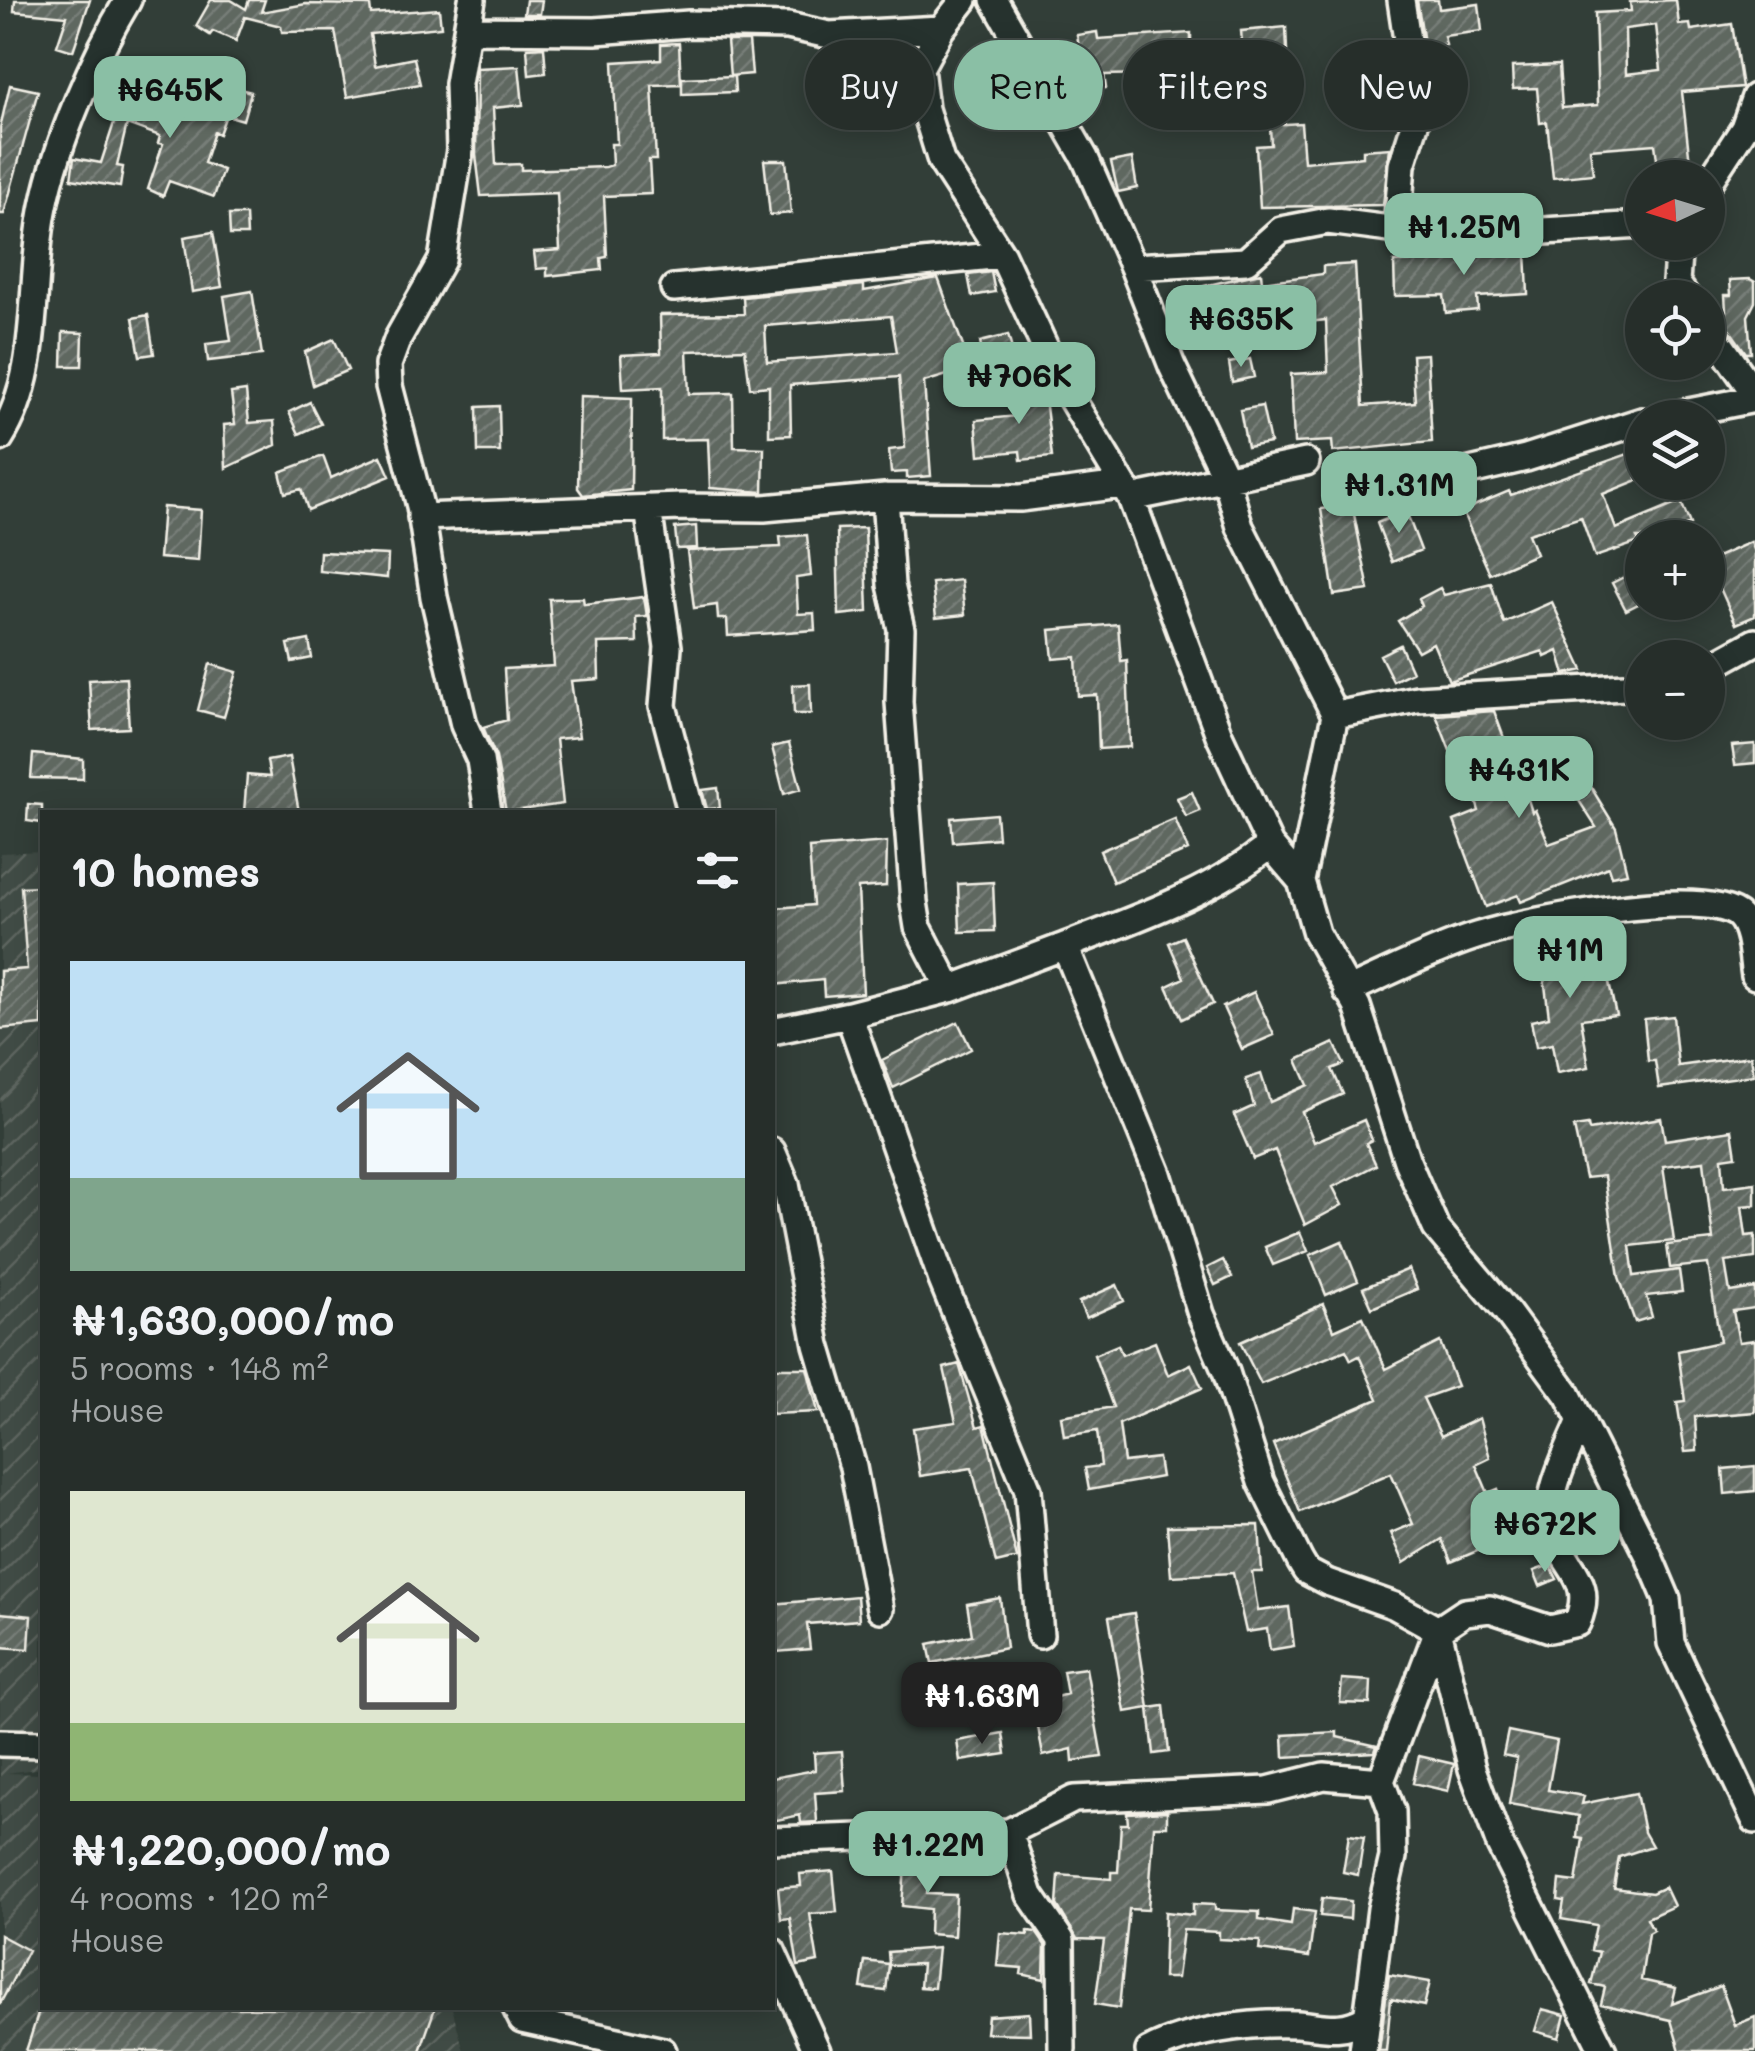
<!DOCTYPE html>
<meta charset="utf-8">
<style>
:root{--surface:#262e2a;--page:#323a36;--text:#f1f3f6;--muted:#a4a8a8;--line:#424a47;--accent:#8abfa5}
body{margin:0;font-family:Mali,sans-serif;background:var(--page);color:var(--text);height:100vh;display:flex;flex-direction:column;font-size:38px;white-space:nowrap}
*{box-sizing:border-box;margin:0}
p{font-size:32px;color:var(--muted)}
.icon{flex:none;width:55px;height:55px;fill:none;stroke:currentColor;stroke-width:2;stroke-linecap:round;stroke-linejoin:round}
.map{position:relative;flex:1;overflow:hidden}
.side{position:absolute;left:40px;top:810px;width:735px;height:1200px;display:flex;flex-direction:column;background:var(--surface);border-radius:0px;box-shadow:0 5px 25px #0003,0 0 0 2px var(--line)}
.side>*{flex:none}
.guide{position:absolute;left:805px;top:40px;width:800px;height:90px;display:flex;gap:20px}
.needle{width:65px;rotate:266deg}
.tools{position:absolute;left:1625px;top:160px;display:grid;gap:20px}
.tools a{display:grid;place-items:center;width:100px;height:100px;border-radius:50%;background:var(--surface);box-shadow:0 5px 25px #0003,0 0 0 2px var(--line);font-size:50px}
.price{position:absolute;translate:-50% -85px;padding:0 22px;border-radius:20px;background:var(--accent);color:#111;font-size:32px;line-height:65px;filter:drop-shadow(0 2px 5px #0008)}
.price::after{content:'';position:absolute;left:50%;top:60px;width:30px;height:22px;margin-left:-15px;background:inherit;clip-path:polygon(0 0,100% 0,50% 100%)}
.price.selected{background:#222;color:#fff}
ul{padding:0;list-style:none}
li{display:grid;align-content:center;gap:20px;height:530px;padding:0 30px}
li span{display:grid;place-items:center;height:310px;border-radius:0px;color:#555}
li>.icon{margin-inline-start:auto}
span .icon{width:180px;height:180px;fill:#fffc;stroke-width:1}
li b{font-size:42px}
h2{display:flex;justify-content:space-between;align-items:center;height:120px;padding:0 30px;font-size:42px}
.tag{padding:0 35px;border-radius:45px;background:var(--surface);box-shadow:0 5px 25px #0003,0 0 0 2px var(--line);font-size:35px;line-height:90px}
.tag.selected{background:var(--accent);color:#111}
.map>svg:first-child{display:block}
</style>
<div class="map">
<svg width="1755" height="2051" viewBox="0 0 1755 2051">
<defs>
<pattern id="industrial-furrows" width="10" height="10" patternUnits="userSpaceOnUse" patternTransform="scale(2.5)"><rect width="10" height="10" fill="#404b44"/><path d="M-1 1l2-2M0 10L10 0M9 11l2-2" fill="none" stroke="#5c655f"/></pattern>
<pattern id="building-hatch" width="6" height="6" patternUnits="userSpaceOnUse" patternTransform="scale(2.5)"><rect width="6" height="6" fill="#5f6861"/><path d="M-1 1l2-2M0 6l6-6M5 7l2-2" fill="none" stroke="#777e78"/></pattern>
</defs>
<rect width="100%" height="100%" fill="#323e38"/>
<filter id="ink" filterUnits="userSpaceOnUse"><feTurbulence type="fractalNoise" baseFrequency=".01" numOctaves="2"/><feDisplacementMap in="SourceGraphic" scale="20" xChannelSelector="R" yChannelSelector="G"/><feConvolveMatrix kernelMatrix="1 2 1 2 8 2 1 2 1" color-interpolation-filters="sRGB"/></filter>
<g filter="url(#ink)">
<path fill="url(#industrial-furrows)" d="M42,851V1768L7,1773L42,1774V2008H452L464,2051H0V853Z"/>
<path fill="url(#building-hatch)" stroke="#f4f1e8" stroke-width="2.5" fill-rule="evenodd" d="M15,0H90L73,51L57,46L67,16L14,11Z
M211,0H231L246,9L249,0H265L261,12L306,4L370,5L371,14L439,9L441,27L370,34L375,66L414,58L420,84L347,97L335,31L282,32L281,26L245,17L236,41L213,31L210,35L196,26Z
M526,0H542L540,14H524Z
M1417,0H1438L1439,9L1479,4L1482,31L1444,36L1446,45L1425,49Z
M1676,0L1679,25L1690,24L1691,30L1732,24L1742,87L1682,92L1690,163L1658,167L1655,144L1590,149L1593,174L1553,178L1547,122L1540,123L1537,88L1513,89L1512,67L1559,65L1562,108L1598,105L1595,13L1631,11L1630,2ZM1656,25L1661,70L1626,74L1625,29Z
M1286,27L1287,50L1243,53L1241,31Z
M1097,32L1098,39L1191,33V73L1104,75L1106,88L1086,91L1077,35Z
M727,41H749L752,74L730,76Z
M679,43L681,84L652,85L656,160H649L651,194L604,196L607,257L601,258L602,270L547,276V268L536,269L534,252L560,250L557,193L481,196L476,155L477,68L519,66L523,105L493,108L496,165L521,164V170L605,167L612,165L611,144H617L613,62L661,59V44Z
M544,47L546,73L529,75L527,48Z
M734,76L735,92L682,94V78Z
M10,85L38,91L4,214H0V128Z
M200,86L233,97L236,88L251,92L243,120L226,115L219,134L214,132L204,163L223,170L214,197L169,181L163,196L148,189L163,144L158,143L160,136L127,124L117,166L123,167L120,187L71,179L74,158L101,163L124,92L151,101L147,112L176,122L185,96L196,100Z
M1301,123L1304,162L1363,157V150L1390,148L1383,205L1260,207L1256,146L1271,145L1270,125Z
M1132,158L1137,188L1118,192L1111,162Z
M764,160H786L791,213L770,215Z
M229,215H246L247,235H230Z
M213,232L222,287L192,292L184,237Z
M1526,251L1528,294L1477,297L1478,310L1446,313L1444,295L1395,296L1394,262L1441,260L1440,255L1472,252Z
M1355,264L1363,406L1415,402L1412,355L1427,354L1432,442L1333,452L1332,441L1294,443L1291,374L1328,372L1326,320L1291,324L1288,305L1221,311L1227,339L1200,346L1187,290L1256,274L1261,273L1262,282L1323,274V266Z
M991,272L995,292L972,296L968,275Z
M938,278L971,368L924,382L931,476L907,478V472L891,473L889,450L905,448L899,377L790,385L791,435L769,436V386L750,388L745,349L687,351L689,394L733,393L734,447L764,448L763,492L710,488L708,439L662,440V387L623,389L621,355L661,353L660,315L744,314L743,297L864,285V291ZM891,316L897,352L767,362L765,326Z
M1750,279L1755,282V302L1748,316L1751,353H1746L1727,326L1725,295H1731L1730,280Z
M252,291L262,355L208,361L206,344L231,341L224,296Z
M148,315L154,354L140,356L133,318Z
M63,332L83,333L82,366H62Z
M1008,335L1015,360L984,365L980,342Z
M334,339L348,370L313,385L305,352Z
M1250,359L1254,377L1232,382L1229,363Z
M1043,381L1052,457L1021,460L1020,451L979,455L976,420L1017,416L1014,384Z
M246,391L249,423L274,421L276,445L226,468L224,425L235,424L231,393Z
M580,396L632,398L631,490L583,495L578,488Z
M310,402L321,424L299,434L289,412Z
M499,406L500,452H478L477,407Z
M1262,406L1270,443L1247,447L1240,410Z
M1628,454L1638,480L1603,494L1616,529L1681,502L1690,524L1652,538H1637L1639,542L1595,557L1581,517L1528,534L1536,554L1490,574L1462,511L1509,491L1511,495Z
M323,456L331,478L381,456L390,476L308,510L301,489L285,493L280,472Z
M1352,504L1369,590L1334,595L1321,509Z
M163,507L201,510L198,561L159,558Z
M1406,511L1421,550L1392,562L1377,523Z
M696,526L697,548L677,549L675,528Z
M865,528L868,612L839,615L837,529Z
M807,535L811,576L796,578L798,614L814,613L815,630L728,636L727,619H718L717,605L694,608L687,551L781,547L780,537Z
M1751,542L1755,552V616L1736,624L1708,561Z
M320,552L388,555L387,578L319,571Z
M1642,568V602L1626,610L1612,583Z
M961,580L965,615L936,618L932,583Z
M1491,583L1504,623L1552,602L1583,670L1565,674L1558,651L1545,657L1543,651L1449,681L1433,643L1418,651L1398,621L1422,606L1419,599L1440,588L1444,595Z
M644,597L647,616L636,617L637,642L598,643L599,679L571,681L579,737L556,739L563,804L506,812L496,757L483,727L507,720L504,669L554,666L549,599L583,598L584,604Z
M1118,624L1121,661L1127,660L1130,747L1099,749L1097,695L1078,696L1076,657L1053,659L1050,630Z
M309,640L312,658L292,662L288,644Z
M1400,645L1412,672L1393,681L1380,655Z
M210,664L237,672L224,717L198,710Z
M126,678L129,728L92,730L89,680Z
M810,684L811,714H794L793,685Z
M1494,711L1514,765L1517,764L1532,812L1535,810L1549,844L1596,827L1574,793L1589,784L1616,828L1627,873L1611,876L1608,867L1521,902L1518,895L1486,907L1454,821L1479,811L1466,767L1458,771L1436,715Z
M789,743L801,789L784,794L772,747Z
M1755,744V763L1735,765L1732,746Z
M33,754L83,759V779L31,778Z
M289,757L299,812H244L247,775L270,777L267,761Z
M718,788L720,808L707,809L702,790Z
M1192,792L1200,811L1186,817L1177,798Z
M28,804L42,805V823L27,821Z
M996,814L998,838L953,842L951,818Z
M1175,819L1188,850L1113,882L1100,851Z
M887,842L886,886L858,888L863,993L824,996L823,980L772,985V950H778L775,908L813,905L809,848Z
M993,882L995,931L960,932L958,884Z
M41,886L42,1025L0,1029V971L27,969L21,887Z
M1577,931L1583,972L1606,969L1616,1015L1581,1019L1589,1067L1557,1073L1552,1044L1536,1047L1531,1021L1549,1017L1539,937Z
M1183,937L1213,1004L1182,1019L1167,986L1184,978L1169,943Z
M1254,992L1274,1035L1242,1049L1223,1007Z
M1673,1016L1678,1066L1751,1056L1754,1075L1659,1088L1655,1061H1648L1644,1019Z
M958,1022L971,1049L893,1088L882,1060Z
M1334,1043L1344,1064L1332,1069L1343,1094L1302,1112L1314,1142L1364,1120L1372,1140L1366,1143L1376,1165L1333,1187L1342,1205L1305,1225L1275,1150L1253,1159L1234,1115L1254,1106L1246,1079L1261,1074L1270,1102L1308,1085L1297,1060Z
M1661,1118L1665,1140L1732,1130L1736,1156L1722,1158L1724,1187L1755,1183V1205L1742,1206L1746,1236L1755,1235V1258L1725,1262L1730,1292L1755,1288V1308L1733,1311L1739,1342L1755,1340V1412L1695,1417L1697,1451L1685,1452L1677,1402L1685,1401L1678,1351L1720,1342L1708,1264L1670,1268L1667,1245L1713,1240L1704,1161L1663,1166L1674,1241L1630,1246L1634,1276L1679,1270L1682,1292L1646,1296L1652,1317L1635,1322L1619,1277L1604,1176L1585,1178L1574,1127L1588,1125L1589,1130Z
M1300,1232L1308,1251L1273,1265L1265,1247Z
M1342,1241L1358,1281L1326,1295L1310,1255Z
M1223,1260L1232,1277L1215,1285L1207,1268Z
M1409,1269L1417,1289L1372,1308L1363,1288Z
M1117,1285L1124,1301L1086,1318L1079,1302Z
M1323,1304L1334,1330L1363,1317L1386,1369L1440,1342L1457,1386L1423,1398L1441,1436L1479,1418L1490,1458L1476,1465L1488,1493L1498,1489L1515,1535L1451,1562L1442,1539L1404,1563L1391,1533L1413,1524L1391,1473L1300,1512L1273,1444L1378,1399L1359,1356L1351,1360L1346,1350L1261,1384L1240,1342Z
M1155,1342L1168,1375L1191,1364L1202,1388L1119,1424L1124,1462L1158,1458L1161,1477L1089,1490L1085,1468L1101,1466L1097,1431L1064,1436L1061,1416L1113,1407L1094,1355L1118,1345L1122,1355Z
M959,1364L977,1427L984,1425L1017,1558L996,1563L972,1468L920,1476L913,1428L956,1422L944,1368Z
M772,1368H807L818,1412L772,1414Z
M1755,1466V1491L1725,1494L1723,1469Z
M1259,1525L1262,1572H1252L1258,1611L1289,1607L1294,1646L1270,1650L1267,1629L1246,1632L1233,1573L1171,1576L1167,1526Z
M1550,1565L1557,1579L1540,1586L1534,1571Z
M857,1596L859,1620L807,1624L810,1649L776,1652L773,1604Z
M1000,1598L1006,1648L932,1663L928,1644L972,1635L967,1604Z
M0,1613L31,1616L29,1649L0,1647Z
M1134,1613L1149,1708L1125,1712L1109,1617Z
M1086,1668L1102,1757L1073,1761L1072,1749L1043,1756L1034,1703L1067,1694L1063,1671Z
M1342,1679L1371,1681L1370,1704L1340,1703Z
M1164,1706L1169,1752L1154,1754L1149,1708Z
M1508,1731L1557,1741L1548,1790L1584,1796L1582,1804L1636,1793L1644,1832L1652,1846L1619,1857L1614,1888L1652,1893L1665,1887L1674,1906L1647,1918L1653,1930L1648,1933L1641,1980L1676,1988L1672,2004L1721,1986L1735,2025L1755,2017V2051H1680L1671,2020L1601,2004L1605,1987L1591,1984L1599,1952L1591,1950L1596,1925L1561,1919L1564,1901L1558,1900L1560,1880L1576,1882L1583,1839L1577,1838L1579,1816L1509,1804L1517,1758L1503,1755Z
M1337,1732V1737L1377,1746L1375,1752L1284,1757L1283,1735Z
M1003,1733L1006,1754L960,1761L957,1741Z
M842,1751L845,1791L815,1793L817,1822L801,1823L800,1815L772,1821V1778L815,1770L814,1753Z
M1419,1756L1454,1764L1448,1791L1413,1783Z
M1167,1811V1826H1154L1148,1910L1129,1909L1119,2008L1095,2004L1104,1940L1077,1939L1057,1905L1059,1875L1111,1879V1872H1118L1121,1824H1128L1127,1813Z
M1349,1835L1364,1837L1358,1875L1343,1872Z
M906,1854L930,1856L927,1894L956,1895L954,1936L929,1934L930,1909L902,1906Z
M833,1871L837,1912L810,1914L818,1962L798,1966L790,1918L781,1919L778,1888L801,1886L800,1874Z
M1322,1898L1351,1901L1350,1919L1320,1916Z
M1193,1904L1215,1905V1910L1259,1912V1920L1291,1925L1293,1909L1315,1912L1309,1957L1259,1950L1260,1941L1219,1939V1932L1183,1930L1177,1978H1163L1165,1912L1193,1915Z
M1028,1931L1036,1932L1045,1945L1044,1979L1021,1974L1022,1968L997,1966L1000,1933L1028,1935Z
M0,1935L28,1950L0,2004Z
M938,1948L934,1988L920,1987L922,1964L889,1965L886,1991L861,1988L865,1961L889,1964L888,1952Z
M1389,1975L1430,1982L1424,2006L1391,1999L1386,2051H1379Z
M40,2008H435L420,2051H26Z
M1542,2009L1565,2015L1559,2038L1535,2031Z
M1029,2013L1030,2034L986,2033L988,2016Z"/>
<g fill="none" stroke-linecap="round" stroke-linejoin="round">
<g stroke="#f4f1e8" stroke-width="32">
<path id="minor" d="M472,0L458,84L460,150L442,260L398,338L388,365L389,386L420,506L434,597L464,725L480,760L488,812
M964,0L941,29L920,68L925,109L941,161L1002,255L1060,380L1131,498L1219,735L1270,845L1301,881L1316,933L1357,1006L1407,1161L1436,1228L1507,1312L1568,1395L1648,1554L1667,1599L1671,1643L1755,1820
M994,0L1085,158L1133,267L1246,261L1281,230L1328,221L1397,230L1413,239L1642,225
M467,30L595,31L689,24L788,26L829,35L941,29
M1708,183L1744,128L1755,97
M1397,230L1402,165L1415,124L1416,100L1401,0
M1679,242L1676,282L1687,298
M1133,267L1172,366L1226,479L1240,527L1335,715
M674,288L1002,255
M1708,327L1755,394
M1658,418L1755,399
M0,438C43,370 28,283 44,206C57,141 94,56 128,0
M1374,480H1431L1526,458L1642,421
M885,497L891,585L901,629L899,702L914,902L918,927L950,989
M1131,498L1306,462
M648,508L668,647L663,706L691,812
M421,517L681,507L764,508L885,497L1021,498L1121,485
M1708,668L1755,642
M1270,845C1212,893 1134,919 1065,946L1158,1174L1201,1314L1226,1372L1261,1482L1300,1561L1306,1571L1327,1582L1395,1606L1438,1630L1472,1769L1500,1845L1603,2051
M1301,881L1335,715L1417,699L1642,686
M1347,991C1388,973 1430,951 1473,937C1516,922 1710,884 1740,917C1752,930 1752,959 1755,976
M772,1031L849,1015
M772,1151L786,1184L817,1345L853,1467L880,1609
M1040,1635L1028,1490L942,1280L849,1015L950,989L1065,946
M0,1743L42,1744
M1009,1832L1030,1895L1061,1940L1062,2049
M772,1840L1009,1832L1074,1799L1268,1790L1324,1776L1381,1781
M772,1951L817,2051
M516,2008L522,2020L663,2051
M1149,2051C1189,2030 1251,2022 1297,2024C1324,2026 1341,2033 1365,2019
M1363,2051L1381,1909L1393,1857L1392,1811L1381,1781L1438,1630L1465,1612L1490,1609L1550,1629L1577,1623C1596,1578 1564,1570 1553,1532C1543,1495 1568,1453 1581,1420"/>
</g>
<use href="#minor" stroke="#26332d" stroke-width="25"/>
</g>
</g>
</svg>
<div class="tools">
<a><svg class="needle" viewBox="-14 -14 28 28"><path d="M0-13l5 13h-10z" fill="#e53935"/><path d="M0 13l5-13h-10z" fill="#a4a8a8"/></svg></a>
<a><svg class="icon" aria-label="locate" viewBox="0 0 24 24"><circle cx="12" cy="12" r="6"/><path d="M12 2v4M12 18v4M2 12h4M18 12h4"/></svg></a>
<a><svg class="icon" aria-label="layers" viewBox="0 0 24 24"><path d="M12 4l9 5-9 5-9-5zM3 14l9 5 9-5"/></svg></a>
<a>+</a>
<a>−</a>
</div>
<b class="price" style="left:170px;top:141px">₦645K</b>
<b class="price" style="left:1464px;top:278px">₦1.25M</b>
<b class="price" style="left:1241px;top:370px">₦635K</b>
<b class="price" style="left:1019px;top:427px">₦706K</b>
<b class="price" style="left:1399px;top:536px">₦1.31M</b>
<b class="price" style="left:1519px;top:821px">₦431K</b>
<b class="price" style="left:1570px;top:1001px">₦1M</b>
<b class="price" style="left:1545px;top:1575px">₦672K</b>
<b class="price selected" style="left:982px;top:1747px">₦1.63M</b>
<b class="price" style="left:928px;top:1896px">₦1.22M</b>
<div class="guide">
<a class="tag">Buy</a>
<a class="tag selected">Rent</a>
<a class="tag">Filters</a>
<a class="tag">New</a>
</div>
<section class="side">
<h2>10 homes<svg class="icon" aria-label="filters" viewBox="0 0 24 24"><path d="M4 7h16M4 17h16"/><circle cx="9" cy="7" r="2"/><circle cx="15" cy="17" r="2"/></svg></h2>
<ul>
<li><span style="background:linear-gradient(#bfe0f5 70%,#7fa58c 0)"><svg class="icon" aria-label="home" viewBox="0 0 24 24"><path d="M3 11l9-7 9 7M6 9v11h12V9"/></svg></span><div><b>₦1,630,000/mo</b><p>5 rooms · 148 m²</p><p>House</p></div></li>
<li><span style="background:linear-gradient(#dfe7d0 75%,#8fb573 0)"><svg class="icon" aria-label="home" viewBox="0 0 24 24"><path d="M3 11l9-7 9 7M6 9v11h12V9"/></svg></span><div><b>₦1,220,000/mo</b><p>4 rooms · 120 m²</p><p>House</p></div></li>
</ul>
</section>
</div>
